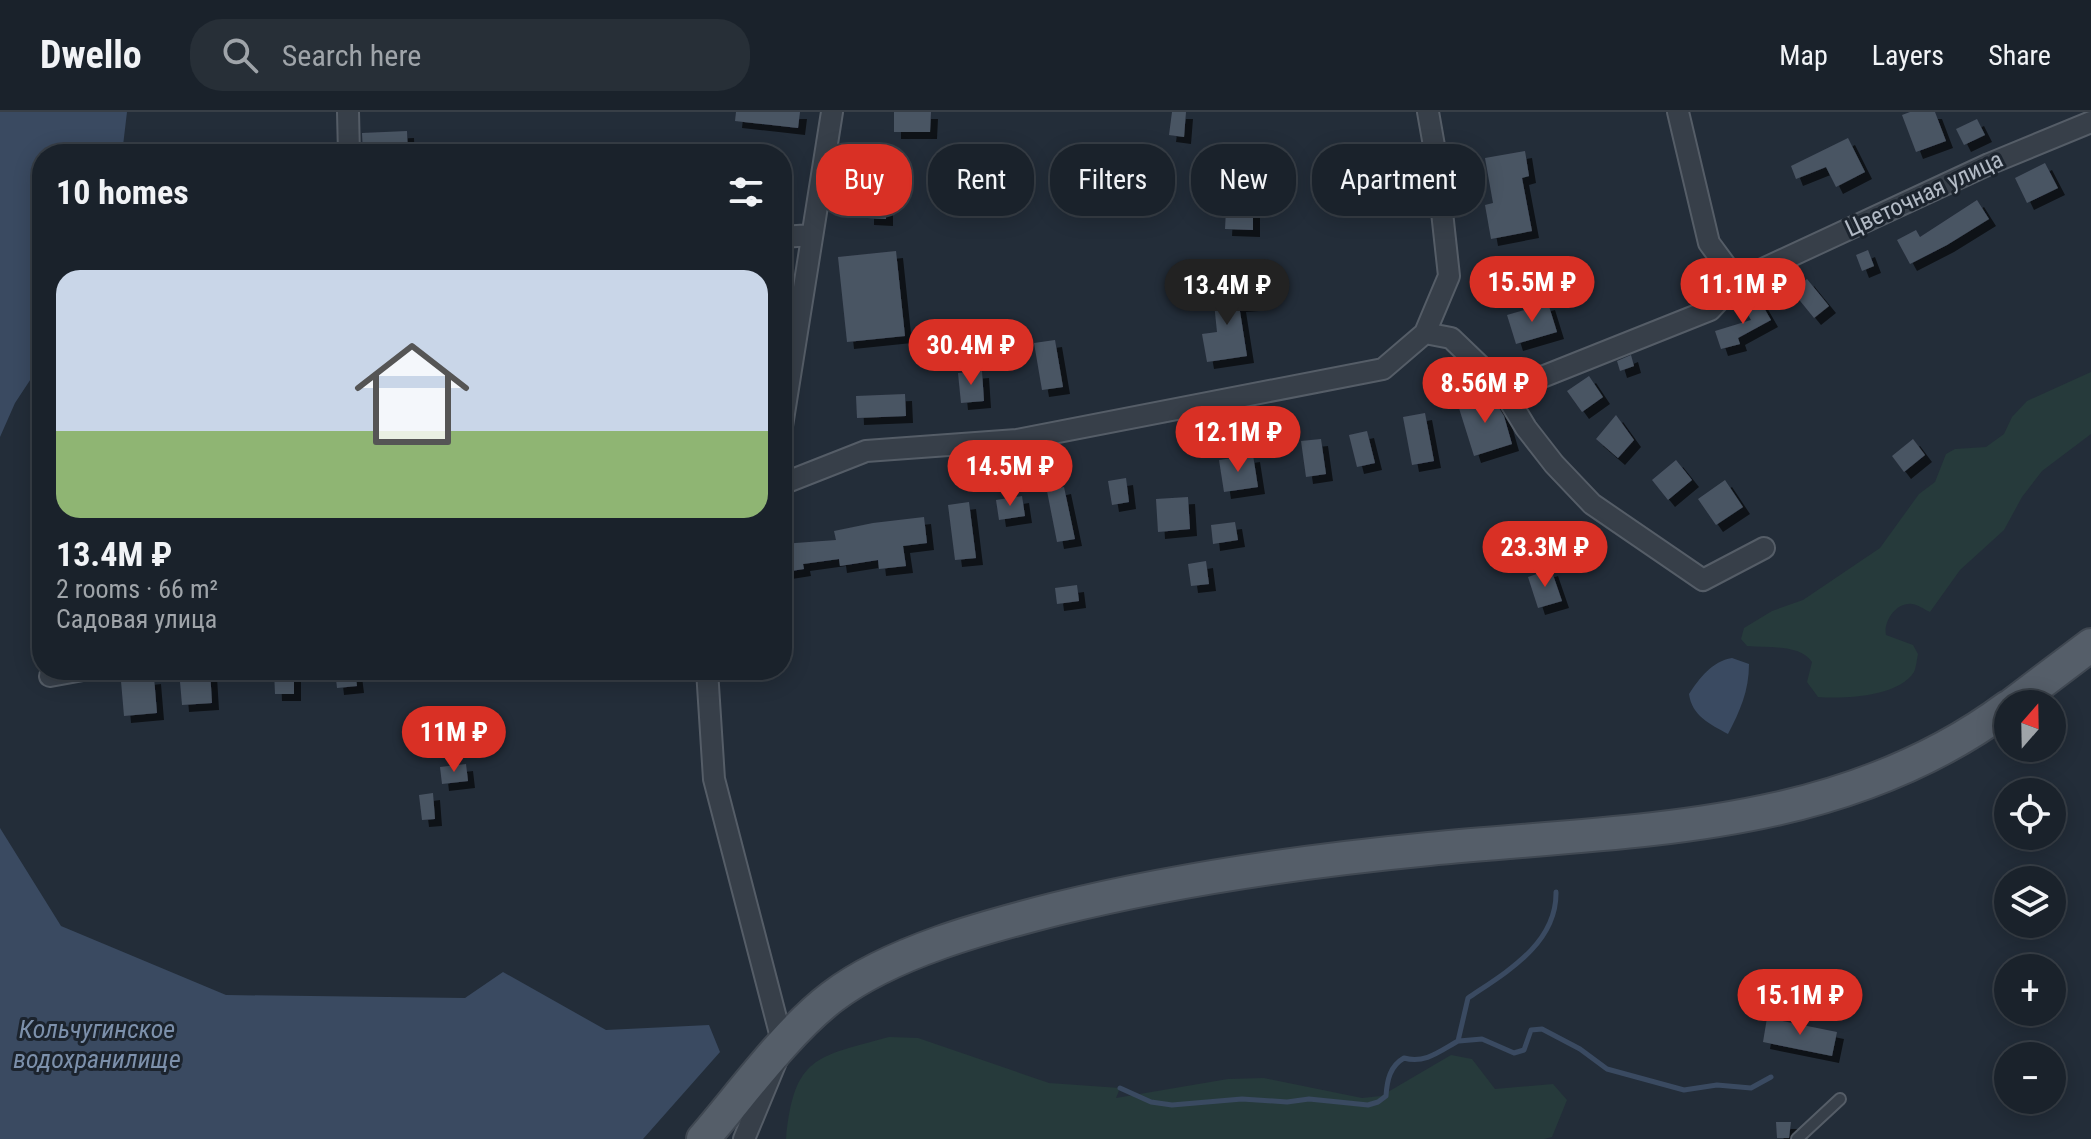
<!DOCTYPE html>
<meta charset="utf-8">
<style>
:root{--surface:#1a222b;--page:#272f37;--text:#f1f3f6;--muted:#9fa4a9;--line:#383f47;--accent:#d93025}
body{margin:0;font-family:"Roboto Condensed",sans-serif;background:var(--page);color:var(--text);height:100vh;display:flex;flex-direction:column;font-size:30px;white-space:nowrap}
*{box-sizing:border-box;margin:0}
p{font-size:26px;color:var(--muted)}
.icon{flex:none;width:44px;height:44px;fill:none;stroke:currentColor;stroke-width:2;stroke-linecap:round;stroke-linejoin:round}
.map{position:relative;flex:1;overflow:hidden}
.details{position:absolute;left:32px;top:32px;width:760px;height:536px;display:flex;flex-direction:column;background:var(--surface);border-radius:32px;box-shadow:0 4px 20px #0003,0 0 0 2px var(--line)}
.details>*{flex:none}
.top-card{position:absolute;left:816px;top:32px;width:760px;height:72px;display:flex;gap:16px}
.needle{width:52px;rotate:20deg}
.fabs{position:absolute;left:1994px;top:578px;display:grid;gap:16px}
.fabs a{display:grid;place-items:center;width:72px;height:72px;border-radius:50%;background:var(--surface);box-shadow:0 4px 20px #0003,0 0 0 2px var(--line);font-size:40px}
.price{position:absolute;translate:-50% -68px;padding:0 18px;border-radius:28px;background:var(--accent);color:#fff;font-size:26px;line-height:52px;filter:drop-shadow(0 2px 4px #0008)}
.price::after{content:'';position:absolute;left:50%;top:48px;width:24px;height:18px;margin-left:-12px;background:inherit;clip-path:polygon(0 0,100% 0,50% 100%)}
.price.selected{background:#222;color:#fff}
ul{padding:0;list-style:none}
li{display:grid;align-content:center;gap:16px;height:424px;padding:0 24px}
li+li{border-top:2px solid var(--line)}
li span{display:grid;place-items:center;height:248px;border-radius:24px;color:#555}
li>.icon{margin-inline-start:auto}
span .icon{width:144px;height:144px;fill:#fffc;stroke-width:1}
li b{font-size:34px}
h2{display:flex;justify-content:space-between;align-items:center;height:96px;padding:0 24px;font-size:34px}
.chip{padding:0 28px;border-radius:32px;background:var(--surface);box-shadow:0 4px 20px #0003,0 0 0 2px var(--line);font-size:28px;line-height:72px}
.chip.selected{background:var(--accent);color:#fff}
header{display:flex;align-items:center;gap:48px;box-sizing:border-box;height:112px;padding:0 40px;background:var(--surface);border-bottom:2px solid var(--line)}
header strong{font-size:38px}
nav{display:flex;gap:44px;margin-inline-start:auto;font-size:28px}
.search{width:560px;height:72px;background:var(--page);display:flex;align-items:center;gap:20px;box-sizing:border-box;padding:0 28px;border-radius:32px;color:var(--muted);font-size:30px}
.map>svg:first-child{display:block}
</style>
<header>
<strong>Dwello</strong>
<div class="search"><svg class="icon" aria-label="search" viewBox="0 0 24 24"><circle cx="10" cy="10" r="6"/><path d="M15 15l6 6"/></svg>Search here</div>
<nav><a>Map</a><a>Layers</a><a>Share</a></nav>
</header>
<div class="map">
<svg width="2091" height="1027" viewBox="0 0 2091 1027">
<defs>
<filter id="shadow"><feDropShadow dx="7" dy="7" stdDeviation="0" flood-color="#0009"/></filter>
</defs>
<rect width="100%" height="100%" fill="#232d39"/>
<path fill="#263a3b" d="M2091,260V322L2042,359L2022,385L2004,418L1960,458L1930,500C1925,498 1917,492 1912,492C1896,490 1883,510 1886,523L1913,533L1918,542C1917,547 1916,556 1914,560C1898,585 1844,587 1818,585L1807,570L1812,550C1800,532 1768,536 1747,534L1741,527L1744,516L1772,499L1803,488L1880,436L1919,382L1935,370L1946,342L1955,337L1986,335L2004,322L2012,305L2027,289Z
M889,925L918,926L1049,971L1120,976L1116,986L1228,967L1264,966L1362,986L1381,984L1451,943L1472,947L1495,977L1553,972L1567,988L1552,1025L1544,1027H786C794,944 816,945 889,925Z"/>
<path fill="#3a4a61" d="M0,0H127L122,42H42V250L15,291L0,325Z
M1732,546L1749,552C1749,579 1740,599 1728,622C1710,612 1692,604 1689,582C1699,567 1712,549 1732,546Z
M0,716L61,814L226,883L465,886L503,860L606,918L709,913L720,940L643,1027H0Z"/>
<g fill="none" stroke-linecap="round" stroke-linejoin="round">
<path stroke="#3a4a61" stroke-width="5" d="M1459,929L1482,927L1514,941L1524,938L1531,918L1542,917L1580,937L1607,957L1684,978L1717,973L1751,976L1771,965
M1120,976L1151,990L1172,993L1242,987L1287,990L1309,987L1368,993L1378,990L1386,984C1387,968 1390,954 1404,946C1425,952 1440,939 1458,929L1468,886C1505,861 1557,832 1556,780"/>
</g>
<path fill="#4a5463" filter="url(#shadow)" d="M736,0H800L798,16L735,9Z
M894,0H931L930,20H894Z
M1172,0H1186L1184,25L1169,23Z
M1910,0H1935L1946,29L1916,40L1902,3Z
M1977,7L1985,23L1964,33L1956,17Z
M407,19L408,42H363L362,21Z
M1848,26L1865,60L1836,75L1826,55L1796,67L1791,54Z
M1525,39L1529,64L1522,66L1532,119L1491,127L1485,93L1493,91L1485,46Z
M1195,48H1255V69H1195Z
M2045,51L2058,76L2027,91L2015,66Z
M1977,88L1989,107L1947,133L1910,152L1897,128L1916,118L1920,125Z
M867,90H886V107L867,106Z
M1226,98L1253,99V118L1225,117Z
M1868,138L1874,154L1862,159L1856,143Z
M896,139L905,224L847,230L838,145Z
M1807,167L1829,194L1814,206L1792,179Z
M1250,177L1252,192L1239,193L1247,244L1207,250L1202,222L1217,220L1213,181Z
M1759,187L1771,208L1738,226L1740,232L1721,237L1715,219L1751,208L1744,196Z
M1548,191L1557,220L1516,232L1507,203Z
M1055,228L1063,275L1042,278L1034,231Z
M1631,243L1634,254L1620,259L1617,249Z
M982,259L984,289L961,291L958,261Z
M1589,264L1603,285L1582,300L1567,279Z
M905,282L906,304L857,306L856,284Z
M1491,283L1504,304L1512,332L1474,344L1458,293Z
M1425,301L1434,349L1412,353L1403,305Z
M1616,303L1634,328L1618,346L1596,327Z
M1367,319L1375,351L1357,355L1349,323Z
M1321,327L1326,362L1306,365L1301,329Z
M1913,327L1925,343L1904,360L1892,344Z
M1253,343L1258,375L1224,380L1219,348Z
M1676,348L1692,368L1668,388L1652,368Z
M1126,366L1129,390L1112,393L1108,369Z
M1725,368L1743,395L1716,413L1698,387Z
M1064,375L1075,427L1057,430L1047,379Z
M1022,384L1025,404L999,408L996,388Z
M1188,385L1190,417L1158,420L1156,387Z
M969,390L976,446L955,448L948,393Z
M924,405L927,431L903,434L906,454L879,457L878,448L840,454L839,447L803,452L804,457L785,460L782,432L836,428L834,419L873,411Z
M1235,410L1238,428L1213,432L1211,413Z
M1206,449L1209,472L1191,474L1188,452Z
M1551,457L1562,489L1538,496L1528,465Z
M1077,473L1079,489L1057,492L1055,476Z
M179,558H210L212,591L182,593Z
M274,558H294V582H275Z
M335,558H355L357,574L337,576Z
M154,565L157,601L124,604L121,569Z
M466,652L468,669L442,672L440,655Z
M433,681L435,707L422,708L419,683Z
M1767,906L1837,920L1832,944L1763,930Z
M1776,1010H1791L1789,1026H1777Z"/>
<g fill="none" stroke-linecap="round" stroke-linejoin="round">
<g stroke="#555d67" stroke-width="14">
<path id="service" d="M1797,1027L1840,987"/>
</g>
<g stroke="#555d67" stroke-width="24">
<path id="minor" d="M348,0L349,42
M1678,0L1709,131L1737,169
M782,125L812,123
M1425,221L1451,226L1500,273L1526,316L1554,352L1592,392L1703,468L1764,436
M1500,273L1532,269L1710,198L1737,169L1989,52L2091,10
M782,314L832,0
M782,372L866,339L1017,328L1383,257L1425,221L1449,164L1436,45L1428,0
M707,558L714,667L783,933L744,1027
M50,564L83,558"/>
</g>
<g stroke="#404852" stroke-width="36">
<path id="primary" d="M2013,592L2091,533
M703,1027C741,983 787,919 832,885C891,840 985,815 1056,797C1178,767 1304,749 1429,737C1631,717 1837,722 2008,595"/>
</g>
<use href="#service" stroke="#373f49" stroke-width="10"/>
<use href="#minor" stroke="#373f49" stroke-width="20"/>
<use href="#primary" stroke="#555e69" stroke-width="32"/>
</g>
<g text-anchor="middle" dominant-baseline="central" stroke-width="6" stroke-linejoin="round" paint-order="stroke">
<g font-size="24" fill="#b2bac5" stroke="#1c242e">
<text transform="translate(1924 82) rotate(-25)">Цветочная улица</text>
</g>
<g font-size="26" font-style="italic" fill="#7c90ab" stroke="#1c242e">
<text x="97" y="917">Кольчугинское<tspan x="97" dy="30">водохранилище</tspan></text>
</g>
</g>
</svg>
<div class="fabs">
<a><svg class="needle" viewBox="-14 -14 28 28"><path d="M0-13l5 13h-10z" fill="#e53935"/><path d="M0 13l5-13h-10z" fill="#9fa4a9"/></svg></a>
<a><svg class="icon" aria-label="locate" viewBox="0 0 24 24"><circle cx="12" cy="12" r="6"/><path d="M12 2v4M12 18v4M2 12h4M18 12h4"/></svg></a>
<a><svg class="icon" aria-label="layers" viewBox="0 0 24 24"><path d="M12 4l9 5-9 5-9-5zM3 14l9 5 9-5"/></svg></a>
<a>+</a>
<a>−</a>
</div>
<b class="price" style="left:1532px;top:212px">15.5M ₽</b>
<b class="price" style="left:1743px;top:214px">11.1M ₽</b>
<b class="price selected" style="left:1227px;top:215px">13.4M ₽</b>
<b class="price" style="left:971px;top:275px">30.4M ₽</b>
<b class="price" style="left:1485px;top:313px">8.56M ₽</b>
<b class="price" style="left:1238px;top:362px">12.1M ₽</b>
<b class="price" style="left:1010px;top:396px">14.5M ₽</b>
<b class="price" style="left:1545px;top:477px">23.3M ₽</b>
<b class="price" style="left:454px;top:662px">11M ₽</b>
<b class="price" style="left:1800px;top:925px">15.1M ₽</b>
<div class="top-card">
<a class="chip selected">Buy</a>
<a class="chip">Rent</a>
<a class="chip">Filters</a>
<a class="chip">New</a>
<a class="chip">Apartment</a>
</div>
<section class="details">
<h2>10 homes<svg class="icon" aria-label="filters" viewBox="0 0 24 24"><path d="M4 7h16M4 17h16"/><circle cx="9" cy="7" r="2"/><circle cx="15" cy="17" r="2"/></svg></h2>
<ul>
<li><span style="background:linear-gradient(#c9d6e8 65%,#8fb573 0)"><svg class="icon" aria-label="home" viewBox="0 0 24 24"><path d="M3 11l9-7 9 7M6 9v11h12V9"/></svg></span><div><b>13.4M ₽</b><p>2 rooms · 66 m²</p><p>Садовая улица</p></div></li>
</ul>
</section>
</div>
